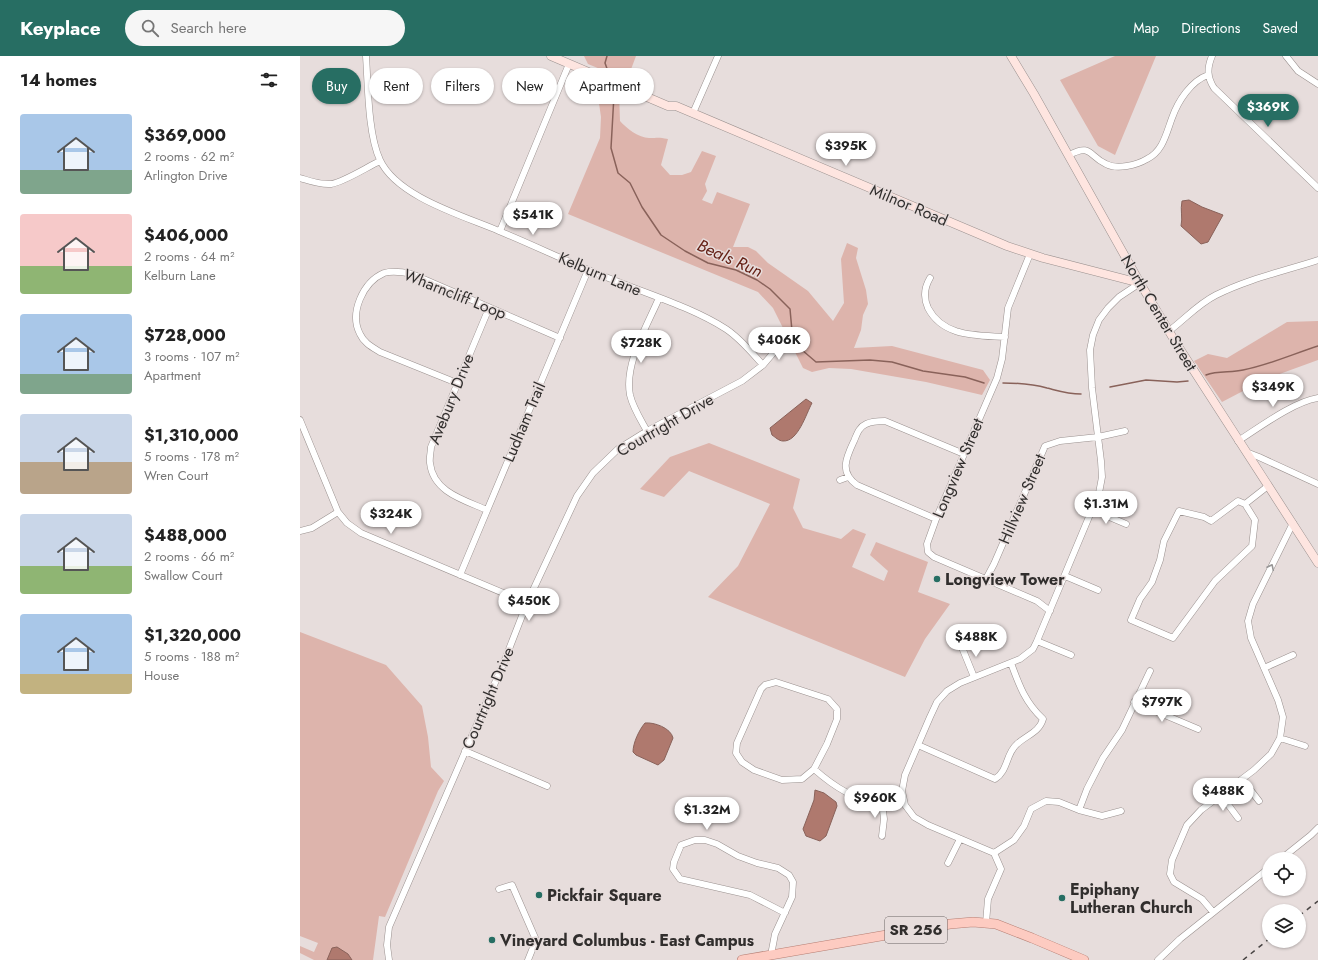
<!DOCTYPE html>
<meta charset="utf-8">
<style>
:root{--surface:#fff;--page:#f6f6f6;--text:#222;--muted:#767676;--accent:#276e63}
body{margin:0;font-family:Jost,sans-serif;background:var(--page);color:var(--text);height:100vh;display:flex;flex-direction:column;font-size:15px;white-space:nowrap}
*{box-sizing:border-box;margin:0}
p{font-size:13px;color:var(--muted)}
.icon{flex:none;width:22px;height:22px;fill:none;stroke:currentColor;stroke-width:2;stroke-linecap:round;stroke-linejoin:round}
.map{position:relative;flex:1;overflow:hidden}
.panel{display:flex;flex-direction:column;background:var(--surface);width:300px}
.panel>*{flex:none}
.guide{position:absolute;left:12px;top:12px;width:380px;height:36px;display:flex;gap:8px}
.controls{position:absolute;left:962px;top:796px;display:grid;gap:8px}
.controls a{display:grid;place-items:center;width:44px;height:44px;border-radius:50%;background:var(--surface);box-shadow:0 1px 3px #0004;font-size:20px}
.price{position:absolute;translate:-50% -34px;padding:0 9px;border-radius:14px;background:#fff;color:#222;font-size:13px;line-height:26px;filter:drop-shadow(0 1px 2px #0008)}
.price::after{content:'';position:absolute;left:50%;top:24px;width:12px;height:9px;margin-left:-6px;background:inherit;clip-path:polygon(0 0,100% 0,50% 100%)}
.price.on{background:var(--accent);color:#fff}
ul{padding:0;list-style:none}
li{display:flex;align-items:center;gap:12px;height:100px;padding:0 20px}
li span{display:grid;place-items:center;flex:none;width:112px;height:80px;border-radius:4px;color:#555}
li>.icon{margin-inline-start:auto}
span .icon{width:48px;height:48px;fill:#fffc;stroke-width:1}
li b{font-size:17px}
h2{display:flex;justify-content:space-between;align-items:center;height:48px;padding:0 20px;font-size:17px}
.chip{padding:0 14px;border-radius:18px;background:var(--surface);box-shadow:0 1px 3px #0004;font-size:14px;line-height:36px}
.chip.on{background:var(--accent);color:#fff}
header{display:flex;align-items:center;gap:24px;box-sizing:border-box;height:56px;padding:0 20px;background:var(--accent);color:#fff}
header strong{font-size:19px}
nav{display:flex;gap:22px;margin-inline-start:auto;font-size:14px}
.search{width:280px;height:36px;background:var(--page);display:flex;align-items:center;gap:10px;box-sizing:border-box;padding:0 14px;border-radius:22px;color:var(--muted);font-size:15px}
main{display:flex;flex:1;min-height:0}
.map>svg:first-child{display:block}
</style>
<header>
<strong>Keyplace</strong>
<div class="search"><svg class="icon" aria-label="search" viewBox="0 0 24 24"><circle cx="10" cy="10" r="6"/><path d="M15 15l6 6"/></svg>Search here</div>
<nav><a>Map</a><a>Directions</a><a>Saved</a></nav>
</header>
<main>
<section class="panel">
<h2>14 homes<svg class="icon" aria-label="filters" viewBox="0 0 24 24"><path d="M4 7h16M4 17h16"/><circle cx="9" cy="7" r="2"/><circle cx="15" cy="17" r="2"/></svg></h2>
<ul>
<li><span style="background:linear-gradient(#a9c7e8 70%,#7fa58c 0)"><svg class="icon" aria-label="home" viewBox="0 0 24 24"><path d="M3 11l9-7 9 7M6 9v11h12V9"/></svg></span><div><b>$369,000</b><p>2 rooms · 62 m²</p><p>Arlington Drive</p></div></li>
<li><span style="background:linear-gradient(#f6c9c9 65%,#8fb573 0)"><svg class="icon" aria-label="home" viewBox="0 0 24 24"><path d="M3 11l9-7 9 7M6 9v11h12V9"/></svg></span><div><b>$406,000</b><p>2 rooms · 64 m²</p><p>Kelburn Lane</p></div></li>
<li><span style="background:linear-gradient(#a9c7e8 75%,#7fa58c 0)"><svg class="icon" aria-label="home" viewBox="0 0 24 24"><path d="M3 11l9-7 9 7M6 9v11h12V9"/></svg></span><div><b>$728,000</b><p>3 rooms · 107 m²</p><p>Apartment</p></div></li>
<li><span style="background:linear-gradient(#c9d6e8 60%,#b9a48a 0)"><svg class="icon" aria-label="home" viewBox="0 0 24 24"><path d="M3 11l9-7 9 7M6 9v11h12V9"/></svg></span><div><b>$1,310,000</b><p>5 rooms · 178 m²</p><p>Wren Court</p></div></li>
<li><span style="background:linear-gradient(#c9d6e8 65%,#8fb573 0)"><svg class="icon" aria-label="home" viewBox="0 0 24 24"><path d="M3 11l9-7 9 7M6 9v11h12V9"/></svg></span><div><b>$488,000</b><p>2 rooms · 66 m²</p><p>Swallow Court</p></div></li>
<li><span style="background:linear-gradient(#a9c7e8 75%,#c2b280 0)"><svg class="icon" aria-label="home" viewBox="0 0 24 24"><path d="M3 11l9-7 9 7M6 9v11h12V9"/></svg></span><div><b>$1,320,000</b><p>5 rooms · 188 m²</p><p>House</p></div></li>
</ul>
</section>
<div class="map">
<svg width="1018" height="904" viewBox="0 0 1018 904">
<rect width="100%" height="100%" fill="#e7dddc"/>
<path fill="#ddb4ac" d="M284,0H336L327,24L288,8Z
M815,0H856L815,99L798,90L760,24Z
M296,27L319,36L320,65C326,72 339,82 349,82C358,82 358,81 368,83L361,109L370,119H382L391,116L402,95L416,100L405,128L407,135L402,144L412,148L417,136L450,148L433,191H448L456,195L468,207L508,235L533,265L544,247L541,203L547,187L558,192L556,202L566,234L568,248L563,259L561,274L554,292L592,290L683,314L690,324L682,339L626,326L551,313L529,312L512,316L503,312L473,252L458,236L268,158L300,82L301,61Z
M1018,265V304L966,323L922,346L894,305L908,298L927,302L987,266Z
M409,387L500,423L493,452L503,472L541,483L553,473L566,478L552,511L584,525L588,515L570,499L576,486L628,506L618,536L650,548L625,583L605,621L408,541L438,510L470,448L389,415L364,441L340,433L370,401Z
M0,576L86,609L122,650L128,681L131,711L144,725L138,735L85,861L79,860L73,904H14L0,897V890L14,896L18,887L0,880Z"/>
<path fill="#af796e" stroke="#89625a" d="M889,144L902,151L923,159L908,186L901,188L881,170C883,162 880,154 882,145Z
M506,343L512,347C506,358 498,386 483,385C479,385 475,381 472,379L470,372Z
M345,667C354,666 371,672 373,682L364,704L358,709L336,699L333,696C333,687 339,674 345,667Z
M515,734L524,737L536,746L537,750L526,780L520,785L506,780L503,773L514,744Z
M37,891L48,898L52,904H27L32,892Z"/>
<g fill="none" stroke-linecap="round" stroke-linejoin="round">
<path stroke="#89625a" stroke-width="1.5" d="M307,0L305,7L310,21
M312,30L314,39L311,92L318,117L330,127L342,151L361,179L385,195L408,207L436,214L457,224L470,233L490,253L492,275L502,294L516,306L570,304L592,306L623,315L665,321L684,327
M906,319C918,314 931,317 943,314C969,309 993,298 1018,290
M703,327C718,327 733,328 747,332C759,335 768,338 781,338
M810,331L846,324L877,326L888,325"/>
<g stroke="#9a918f" stroke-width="7">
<path id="minor" d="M66,0C68,29 68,79 80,104C97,141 164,160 199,175C238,191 276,210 316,225C353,240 393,252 426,273C441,283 452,297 463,309
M912,0C907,12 907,21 914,32L1018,132
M986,0L998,15L1018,28
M393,57L418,0
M769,99C792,87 788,100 806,108C817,114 837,109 847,103C863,95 866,78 872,62C878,45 891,25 908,19
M0,122C10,125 20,129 31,128C44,126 67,111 80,105
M200,175L269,8
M730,198L708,252L702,303L697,322L636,463L627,488L628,496L634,501L737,545L750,555
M630,222C624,232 623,241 628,252C643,281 676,279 705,281
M869,275C885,263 898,248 916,239C948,223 984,215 1018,204
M157,327L80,296C72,291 64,287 60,278C49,257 63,226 84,217C93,214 103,216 112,218L260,282
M0,364L38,456L47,467L61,477L227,547
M347,375C341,364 333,352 330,339C324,308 347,270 359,242
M938,385C960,371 993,346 1018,342
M946,396L959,401L1018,428
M540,424L548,421
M945,448L955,464L952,490L915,525L873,582L831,564L840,543L852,526L860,504L864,485L879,455L904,461L911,465L938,445L945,448L968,430
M187,454C164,444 133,436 130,407C129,402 131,396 131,391L189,252
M793,454L826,468
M636,463L557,429C539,416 546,402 554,385C557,378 559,371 566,368C572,365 579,365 585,365L664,398
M0,475L12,472L38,456
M160,519L288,214
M765,520L798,534
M686,523L694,508L745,390L760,385L798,381L825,375
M737,585L771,599
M661,589L674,621
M964,612L993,599
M476,626L528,643L537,653V663L527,688L514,713L502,723L482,724L454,714L442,706L436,697L437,687L461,633L465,629Z
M834,646L898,673
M980,682L1005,690
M618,689L695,723C708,715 706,698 716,689C726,679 739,677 743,663C725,646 719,629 711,607
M165,695L247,730
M514,713C532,729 552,743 576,747C585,748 595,746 604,745
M942,723L959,745
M921,739L938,762
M779,754L787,733L803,702L822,674L850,615
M582,780L584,763L582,747
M694,797L714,784L724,770L731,753L746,745L759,746L779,754L802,760L821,755
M981,803L1011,779L1018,772
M648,807L660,783
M199,833L212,829L236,884L228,904
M913,856L902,843L874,826L870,818L872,804L887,769L901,754L954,714L971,698L980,682L983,661L978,644L951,582L948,565L953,548L993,467
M686,867L688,843L701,813L694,797L628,769L614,761L605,749L602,735L605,719L630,661L637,646L647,635L660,627L720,603L733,593L737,585L799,437L802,421L801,405L792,332L790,294L793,279L799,264L808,252L819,241L840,227
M471,899L475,878L492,841L493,826L489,819L478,812L457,807L438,800L417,788L405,784H395L381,789L374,806L373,813L380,823L450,839L485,857
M89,904L87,889L89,871L204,606L227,547L277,440L293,417L318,393L347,375L442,325L463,309L480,289
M858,904L880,883L969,812"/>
</g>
<g stroke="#9a918f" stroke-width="9">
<path id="secondary" d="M251,0L368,50H376L707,190L743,202L840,227
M711,0L734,38L840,227L876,287L1018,507"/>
</g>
<g stroke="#b57e73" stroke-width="10">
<path id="primary" d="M442,904L650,868L673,866L696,868L732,882L784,904"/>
</g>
<use href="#minor" stroke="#fff" stroke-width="6"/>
<use href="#secondary" stroke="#fee5e0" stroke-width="8"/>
<use href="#primary" stroke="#fdcbc1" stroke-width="9"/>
<path stroke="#484443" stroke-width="1.5" stroke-dasharray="5 5" stroke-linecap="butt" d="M999,860L1018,845
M943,904L969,883"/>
</g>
<defs><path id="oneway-chevron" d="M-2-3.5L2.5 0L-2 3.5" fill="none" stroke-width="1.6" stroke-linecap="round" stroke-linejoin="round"/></defs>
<use stroke="#989696" href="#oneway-chevron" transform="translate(971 511) rotate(-64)"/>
<g fill="#276e63" stroke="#e7dddc" stroke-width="1.5">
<circle cx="637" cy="523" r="4"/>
<circle cx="239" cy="839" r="4"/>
<circle cx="762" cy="842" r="4"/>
<circle cx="192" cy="884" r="4"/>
</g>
<g text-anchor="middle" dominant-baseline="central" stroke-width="3" stroke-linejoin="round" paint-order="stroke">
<rect fill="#e7dddc" stroke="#686262" stroke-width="1" x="585" y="861" width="62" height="26" rx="3"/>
<g font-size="15" font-weight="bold" fill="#312e2d">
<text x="616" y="874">SR 256</text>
</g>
<g font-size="16" fill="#312e2d" stroke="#e7dddc">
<text transform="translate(609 149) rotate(23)">Milnor Road</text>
<text transform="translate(300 218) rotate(23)">Kelburn Lane</text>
<text transform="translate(155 238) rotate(22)">Wharncliff Loop</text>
<text transform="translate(859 257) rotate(59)">North Center Street</text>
<text transform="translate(151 343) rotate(-68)">Avebury Drive</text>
<text transform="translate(224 366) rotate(-67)">Ludham Trail</text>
<text transform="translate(365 369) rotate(-30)">Courtright Drive</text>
<text transform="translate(658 412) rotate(-67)">Longview Street</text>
<text transform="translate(722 443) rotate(-67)">Hillview Street</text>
<text transform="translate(188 642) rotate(-67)">Courtright Drive</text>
</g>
<g font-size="16" font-weight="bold" fill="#312e2d" stroke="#e7dddc" text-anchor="start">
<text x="645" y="523">Longview Tower</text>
<text x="770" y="833">Epiphany<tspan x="770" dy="18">Lutheran Church</tspan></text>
<text x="247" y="839">Pickfair Square</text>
<text x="200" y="884">Vineyard Columbus - East Campus</text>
</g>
<g font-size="17" font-style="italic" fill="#662217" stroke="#e7dddc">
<text transform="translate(430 202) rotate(24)">Beals Run</text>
</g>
</g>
</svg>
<div class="controls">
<a><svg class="icon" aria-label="locate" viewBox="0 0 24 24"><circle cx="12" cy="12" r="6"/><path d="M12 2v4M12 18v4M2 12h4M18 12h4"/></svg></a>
<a><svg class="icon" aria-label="layers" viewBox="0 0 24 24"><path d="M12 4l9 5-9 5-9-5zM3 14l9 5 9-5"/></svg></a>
</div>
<b class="price on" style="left:968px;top:72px">$369K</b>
<b class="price" style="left:546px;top:111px">$395K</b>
<b class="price" style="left:233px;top:180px">$541K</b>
<b class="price" style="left:479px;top:305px">$406K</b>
<b class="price" style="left:341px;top:308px">$728K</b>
<b class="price" style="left:973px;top:352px">$349K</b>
<b class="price" style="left:806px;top:469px">$1.31M</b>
<b class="price" style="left:91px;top:479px">$324K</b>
<b class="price" style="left:229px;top:566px">$450K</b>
<b class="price" style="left:676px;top:602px">$488K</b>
<b class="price" style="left:862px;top:667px">$797K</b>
<b class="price" style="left:923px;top:756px">$488K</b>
<b class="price" style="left:575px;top:763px">$960K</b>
<b class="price" style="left:407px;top:775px">$1.32M</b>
<div class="guide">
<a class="chip on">Buy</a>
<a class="chip">Rent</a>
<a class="chip">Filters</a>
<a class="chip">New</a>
<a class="chip">Apartment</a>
</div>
</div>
</main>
